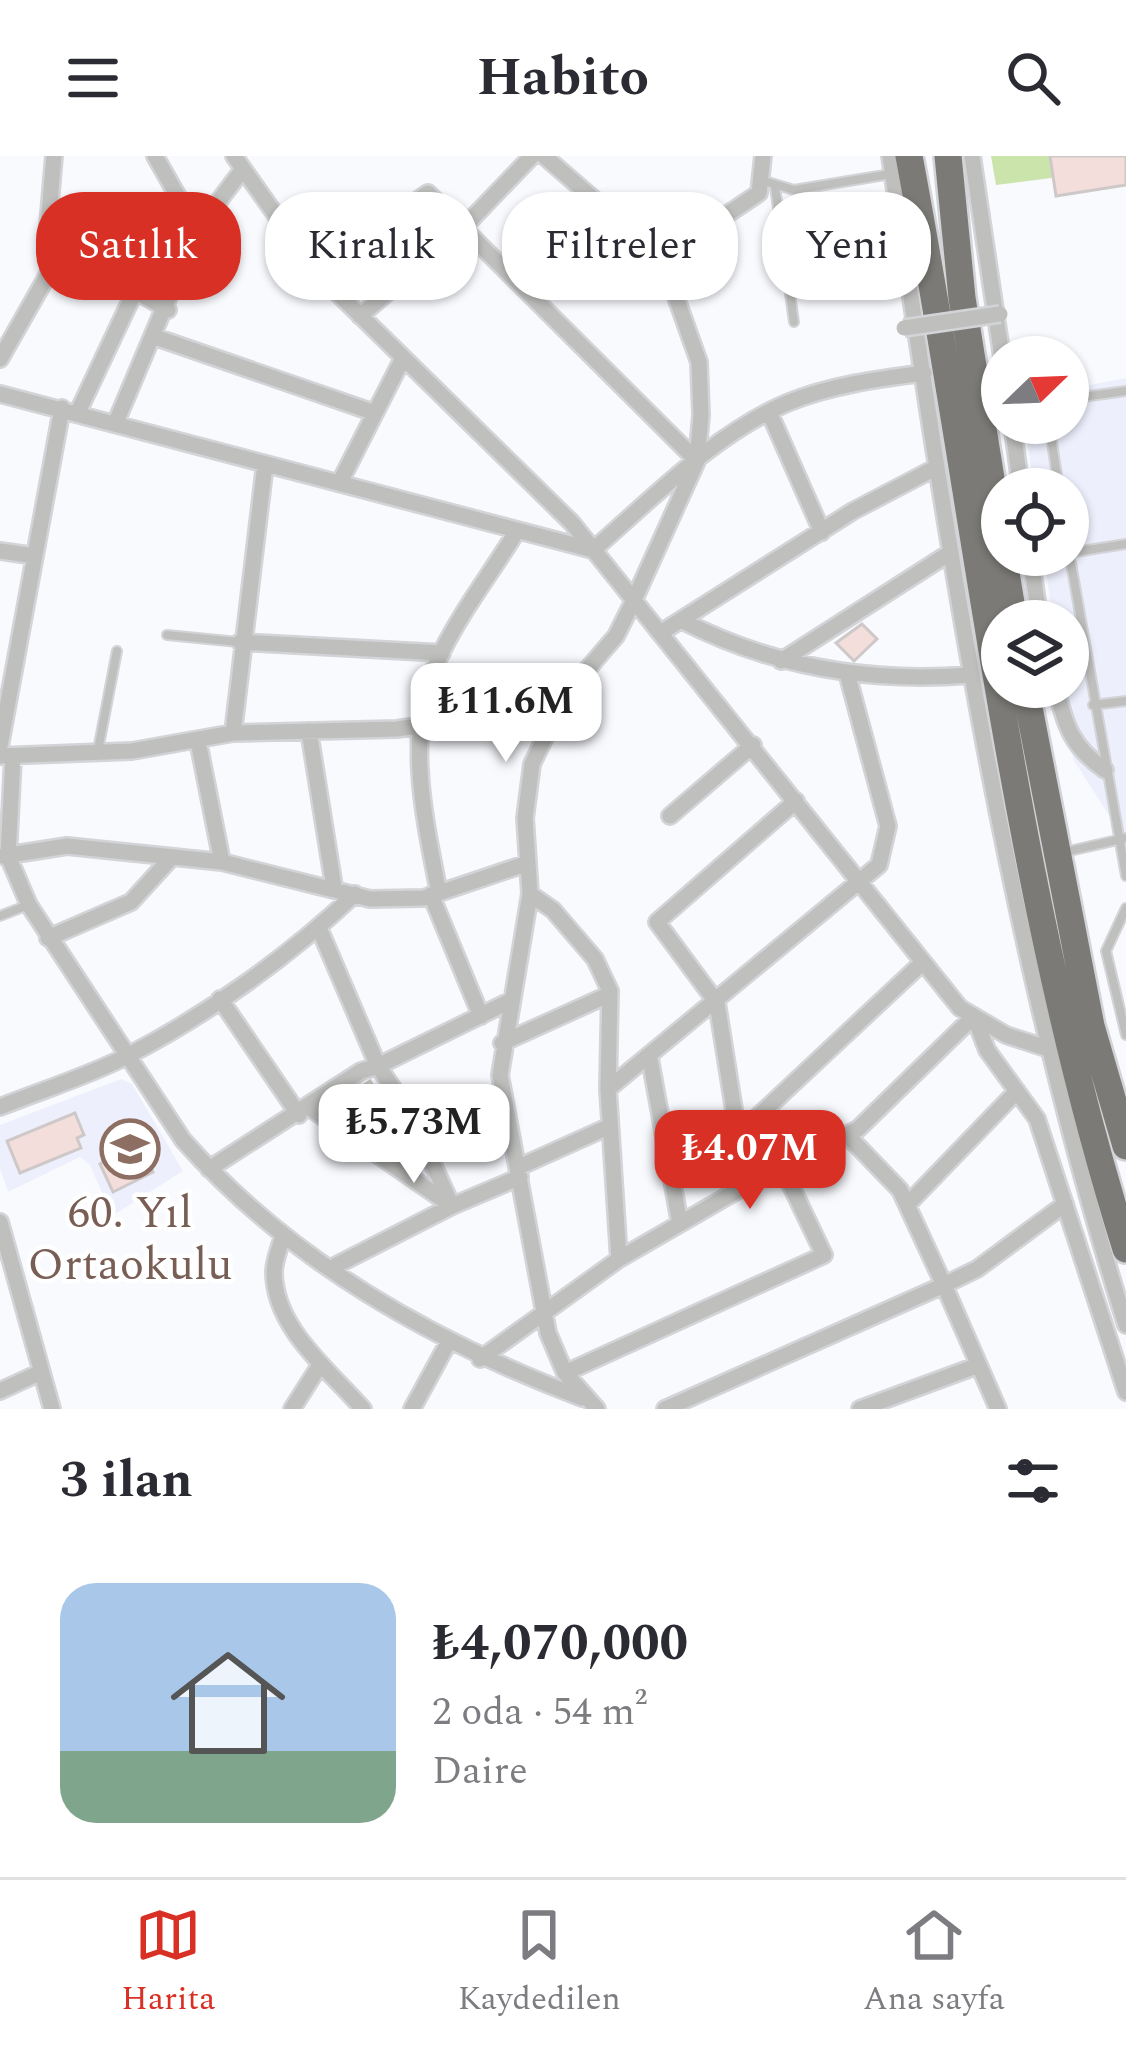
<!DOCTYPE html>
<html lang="tr">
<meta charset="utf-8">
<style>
:root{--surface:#fff;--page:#f7f7f7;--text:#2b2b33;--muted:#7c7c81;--line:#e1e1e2;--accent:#d93025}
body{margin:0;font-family:Spectral,serif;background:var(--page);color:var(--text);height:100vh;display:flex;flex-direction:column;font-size:45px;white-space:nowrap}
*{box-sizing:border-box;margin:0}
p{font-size:39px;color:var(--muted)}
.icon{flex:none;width:66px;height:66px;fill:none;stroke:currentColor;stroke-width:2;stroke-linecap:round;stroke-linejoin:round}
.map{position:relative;height:1253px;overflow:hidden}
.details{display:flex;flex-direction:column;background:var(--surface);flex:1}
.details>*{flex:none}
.hud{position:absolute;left:36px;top:36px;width:1056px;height:108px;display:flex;gap:24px}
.needle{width:78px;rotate:67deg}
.fabs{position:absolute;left:981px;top:180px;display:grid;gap:24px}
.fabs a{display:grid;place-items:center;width:108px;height:108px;border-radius:50%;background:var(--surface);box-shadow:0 3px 9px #0004;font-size:60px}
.price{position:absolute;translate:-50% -102px;padding:0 27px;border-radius:24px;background:#fff;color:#222;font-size:39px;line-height:78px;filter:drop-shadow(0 3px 6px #0008)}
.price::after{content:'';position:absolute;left:50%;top:72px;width:36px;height:27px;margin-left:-18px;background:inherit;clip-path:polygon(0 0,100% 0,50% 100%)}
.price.active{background:var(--accent);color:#fff}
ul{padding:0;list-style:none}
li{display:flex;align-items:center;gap:36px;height:300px;padding:0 60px}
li+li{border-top:3px solid var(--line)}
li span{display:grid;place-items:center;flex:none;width:336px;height:240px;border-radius:36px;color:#555}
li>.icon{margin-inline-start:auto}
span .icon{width:144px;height:144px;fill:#fffc;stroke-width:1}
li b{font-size:51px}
h2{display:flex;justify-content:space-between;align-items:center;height:144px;padding:0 60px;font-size:51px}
.chip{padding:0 42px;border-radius:48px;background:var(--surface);box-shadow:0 3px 9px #0004;font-size:42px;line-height:108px}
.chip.active{background:var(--accent);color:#fff}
header{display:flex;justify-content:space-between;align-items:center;height:156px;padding:0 60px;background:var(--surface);font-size:54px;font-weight:700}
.tab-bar{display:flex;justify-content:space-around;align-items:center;height:168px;border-top:3px solid var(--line);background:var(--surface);font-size:33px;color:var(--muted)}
.tab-bar a{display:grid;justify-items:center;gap:6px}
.tab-bar .active{color:var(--accent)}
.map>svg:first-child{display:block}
</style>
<header><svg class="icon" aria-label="menu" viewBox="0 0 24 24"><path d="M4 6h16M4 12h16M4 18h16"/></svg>Habito<svg class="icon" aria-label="search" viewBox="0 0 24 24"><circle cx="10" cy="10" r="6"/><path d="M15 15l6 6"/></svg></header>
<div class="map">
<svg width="1126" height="1253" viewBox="0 0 1126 1253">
<rect width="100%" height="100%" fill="#f9fafe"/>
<path fill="#edf0fc" d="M1126,222V686L1073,603L1063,531H1068V465H1053L1044,399H1068V333H1034L1025,267H1068V233Z
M121,923L132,928L183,1015L112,1060L90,1009L80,1001L8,1036L0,1012V969Z"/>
<path fill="#cbe4ab" d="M991,0H1056L1059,21L996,29Z"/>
<path fill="#f3dedc" stroke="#cec9c8" stroke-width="3" d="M1050,0H1126V29L1056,40Z
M862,468L877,483L854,505L836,487Z
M370,925L385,951L372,969L366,964L360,972L342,959L348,951L340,946Z
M75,957L84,979L77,982L81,992L20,1017L7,985Z
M140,988L153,1016L113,1036L100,1008Z"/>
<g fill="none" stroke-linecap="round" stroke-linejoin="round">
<g stroke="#d3d4d8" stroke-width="12">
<path id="lane" d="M764,25L794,34L891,18
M775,31L794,166
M1068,243L1126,235
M1049,267L1059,333
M1068,390L1126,720
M1069,397L1126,388
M167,479L238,486
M1093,549L1126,545
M98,594L117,495
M1065,696L1126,682
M1126,752L1106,795L1126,879
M0,760L28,749"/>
</g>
<g stroke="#d3d4d8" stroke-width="20">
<path id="street" d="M54,0L47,81L63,92
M155,0L197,74
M234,0L316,116L572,367L960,852L1006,879L1049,893
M544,0L662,102L699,206L701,259L697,305L634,444L616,480L566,538L532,608L525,662L530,738L500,919L548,1177L565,1217L597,1253
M890,0C948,393 1006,789 1126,1169
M972,0L1002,201
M662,102L759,37L763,0
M316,116L428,37L697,305
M360,160L461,74L532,0
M155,181L372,256
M0,203L63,92L168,154
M0,238L593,394C652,343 714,278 787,247C831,229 878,223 924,217
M78,256L135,135
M770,258L822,376
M116,266L197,74L243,13
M1012,267L1021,333
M340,326L403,202
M0,395L35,400
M1030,399L1040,465
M681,464C772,511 869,527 970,519
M662,476L853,355L937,311
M240,486L442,497
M781,505L951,396
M1056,531C1065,570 1072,591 1105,614
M309,575L334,731
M233,577L265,308
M198,585L222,706
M0,590L62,252
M0,600L132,595L233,577L397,573L561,549
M13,601L8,700L29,749L183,984C291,1106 432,1185 582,1242
M670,660L753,589
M3,700L67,690L222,706L370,743L424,742L528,707
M439,737C425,665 404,577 437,506C457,461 490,419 515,378
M530,738L553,754L595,803L610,835L608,933L619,1103
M431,739L481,860
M48,782L131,746L172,701
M220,843L299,959
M502,887L610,838
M650,903L680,1068
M608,933L879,709L888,670L847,517
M0,951C42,934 89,920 129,899C210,857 289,800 355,738
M310,952L452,1050L520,1021
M738,979L922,807
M847,979L900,1034L944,1129L977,1113L1065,1048
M519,1011L610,970
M209,1013L361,915L378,910L319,772
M752,1026L738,979L717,847L657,766L796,645
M907,1049L1017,935
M0,1066L52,1253
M283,1078C281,1089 274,1104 274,1116C274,1172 330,1215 363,1253
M331,1112L452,1050L409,956L378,910L510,845
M480,1203L619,1103L752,1026L858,973L974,860L987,894L1037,963L1126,1236
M565,1217L824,1099L783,1013
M0,1235L39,1217
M292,1253L320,1209
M412,1253L448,1187
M665,1253L944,1129L998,1253
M860,1253L979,1209"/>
</g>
<g stroke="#d3d4d8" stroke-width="32">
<path id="highway" d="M909,0C978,365 1014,737 1126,1093
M948,0L962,142L1002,391
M1003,399L1014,465
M1025,531L1091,870L1126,990"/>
</g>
<use href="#lane" stroke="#bfbfbd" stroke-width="8"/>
<use href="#street" stroke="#bfbfbd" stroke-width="15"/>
<use href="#highway" stroke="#7c7a76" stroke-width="27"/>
<g stroke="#d3d4d8" stroke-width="20" stroke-linecap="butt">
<path id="street-bridge" d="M904,172L1000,158"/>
</g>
<use href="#street-bridge" stroke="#bfbfbd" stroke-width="15"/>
</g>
<defs>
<g id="school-ring" transform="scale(3)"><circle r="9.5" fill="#fff" stroke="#8d6e63" stroke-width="1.5"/><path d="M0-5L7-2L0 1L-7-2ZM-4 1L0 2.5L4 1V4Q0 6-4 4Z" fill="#8d6e63"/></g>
</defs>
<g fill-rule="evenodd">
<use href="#school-ring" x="130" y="993"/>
</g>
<g text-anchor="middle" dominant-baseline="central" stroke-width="9" stroke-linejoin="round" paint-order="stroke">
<g font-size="45" fill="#785e54" stroke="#fff">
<text x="130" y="1057">60. Yıl<tspan x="130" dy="52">Ortaokulu</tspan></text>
</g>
</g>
</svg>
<div class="fabs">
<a><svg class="needle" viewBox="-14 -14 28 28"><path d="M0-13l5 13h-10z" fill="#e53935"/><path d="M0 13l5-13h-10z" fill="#7c7c81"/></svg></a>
<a><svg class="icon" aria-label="locate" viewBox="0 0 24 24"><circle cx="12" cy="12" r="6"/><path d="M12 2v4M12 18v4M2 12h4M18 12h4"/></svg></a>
<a><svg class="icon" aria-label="layers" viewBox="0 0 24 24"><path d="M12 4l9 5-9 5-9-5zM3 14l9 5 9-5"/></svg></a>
</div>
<b class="price" style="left:506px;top:609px">₺11.6M</b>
<b class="price" style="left:414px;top:1030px">₺5.73M</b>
<b class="price active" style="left:750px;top:1056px">₺4.07M</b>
<div class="hud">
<a class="chip active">Satılık</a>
<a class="chip">Kiralık</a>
<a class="chip">Filtreler</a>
<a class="chip">Yeni</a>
</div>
</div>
<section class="details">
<h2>3 ilan<svg class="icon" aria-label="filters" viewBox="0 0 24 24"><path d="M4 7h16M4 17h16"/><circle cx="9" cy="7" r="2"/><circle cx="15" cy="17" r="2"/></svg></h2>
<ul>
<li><span style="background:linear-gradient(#a9c7e8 70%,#7fa58c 0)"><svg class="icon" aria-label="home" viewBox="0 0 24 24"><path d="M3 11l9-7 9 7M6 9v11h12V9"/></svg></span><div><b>₺4,070,000</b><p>2 oda · 54 m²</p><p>Daire</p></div></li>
</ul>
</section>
<nav class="tab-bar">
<a class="active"><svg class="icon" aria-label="map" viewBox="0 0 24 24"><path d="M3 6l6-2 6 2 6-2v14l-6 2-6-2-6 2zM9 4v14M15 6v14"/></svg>Harita</a>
<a><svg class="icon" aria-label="saved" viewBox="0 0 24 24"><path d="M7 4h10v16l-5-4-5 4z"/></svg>Kaydedilen</a>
<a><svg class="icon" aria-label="home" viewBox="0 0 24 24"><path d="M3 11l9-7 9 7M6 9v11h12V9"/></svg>Ana sayfa</a>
</nav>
